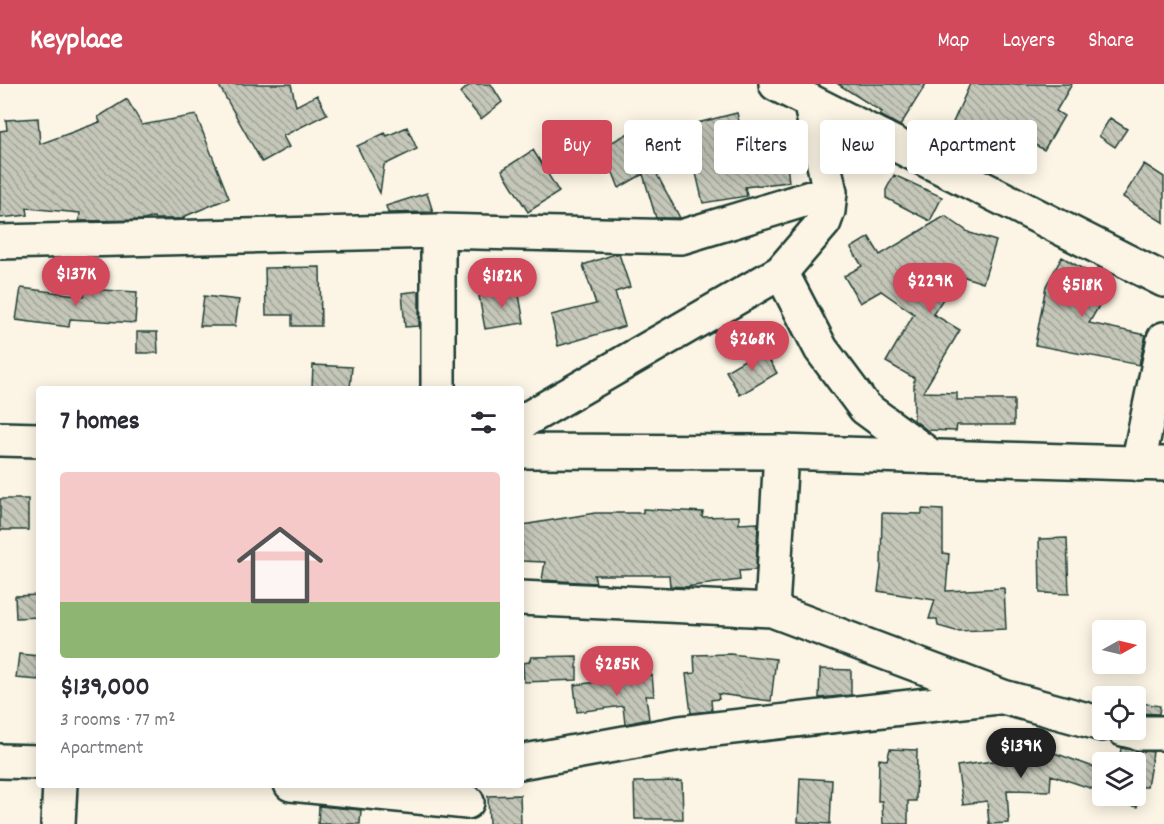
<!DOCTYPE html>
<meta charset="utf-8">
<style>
:root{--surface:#fff;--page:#f7f7f7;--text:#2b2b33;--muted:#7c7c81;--line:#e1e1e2;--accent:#d1495b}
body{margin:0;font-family:Dekko,sans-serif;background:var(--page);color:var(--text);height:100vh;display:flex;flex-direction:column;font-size:22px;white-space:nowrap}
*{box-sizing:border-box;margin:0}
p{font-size:20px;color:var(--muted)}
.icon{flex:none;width:33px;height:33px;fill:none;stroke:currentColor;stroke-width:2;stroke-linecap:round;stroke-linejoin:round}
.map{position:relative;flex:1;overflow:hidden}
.panel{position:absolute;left:36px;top:302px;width:488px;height:402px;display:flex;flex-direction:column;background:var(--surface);border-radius:6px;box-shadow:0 3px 15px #0003}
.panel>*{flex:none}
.hud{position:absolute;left:542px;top:36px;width:532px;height:54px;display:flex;gap:12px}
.needle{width:39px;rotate:82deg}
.buttons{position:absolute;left:1092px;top:536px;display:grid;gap:12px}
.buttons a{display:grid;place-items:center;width:54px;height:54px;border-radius:6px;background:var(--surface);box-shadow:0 3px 15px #0003;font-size:30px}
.price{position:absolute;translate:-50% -51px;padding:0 14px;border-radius:21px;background:var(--accent);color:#fff;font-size:20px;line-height:39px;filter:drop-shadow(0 2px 3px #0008)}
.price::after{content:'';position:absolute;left:50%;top:36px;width:18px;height:14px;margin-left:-9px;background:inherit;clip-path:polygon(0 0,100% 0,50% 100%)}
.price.active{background:#222;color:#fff}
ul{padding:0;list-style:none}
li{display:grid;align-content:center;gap:12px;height:318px;padding:0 24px}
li+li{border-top:2px solid var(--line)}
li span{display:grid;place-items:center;height:186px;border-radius:6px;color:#555}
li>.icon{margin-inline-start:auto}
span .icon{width:108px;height:108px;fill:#fffc;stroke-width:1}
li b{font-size:26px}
h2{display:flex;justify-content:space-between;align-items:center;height:72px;padding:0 24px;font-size:26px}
.tag{padding:0 21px;border-radius:6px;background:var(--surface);box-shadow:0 3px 15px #0003;font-size:21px;line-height:54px}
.tag.active{background:var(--accent);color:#fff}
header{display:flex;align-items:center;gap:36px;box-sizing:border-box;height:84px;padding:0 30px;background:var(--accent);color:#fff}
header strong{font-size:28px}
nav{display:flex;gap:33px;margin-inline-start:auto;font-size:21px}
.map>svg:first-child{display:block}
</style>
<header>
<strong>Keyplace</strong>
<nav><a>Map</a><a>Layers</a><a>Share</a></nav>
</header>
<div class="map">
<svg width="1164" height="740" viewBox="0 0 1164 740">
<defs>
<pattern id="building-back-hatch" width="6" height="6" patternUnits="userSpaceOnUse" patternTransform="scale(1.5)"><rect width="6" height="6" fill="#c5c7b9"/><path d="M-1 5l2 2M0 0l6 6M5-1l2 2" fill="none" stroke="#9fa397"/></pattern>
</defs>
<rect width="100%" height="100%" fill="#fcf5e5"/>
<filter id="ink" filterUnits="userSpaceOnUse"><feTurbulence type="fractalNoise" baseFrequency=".0167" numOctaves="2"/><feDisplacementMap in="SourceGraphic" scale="12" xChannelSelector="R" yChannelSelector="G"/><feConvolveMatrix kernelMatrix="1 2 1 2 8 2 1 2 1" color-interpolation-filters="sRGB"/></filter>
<g filter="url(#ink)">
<path fill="url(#building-back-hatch)" stroke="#1f3d34" stroke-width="1.5" d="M218,0H291L296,22L317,11L327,30L283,52L289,63L262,78Z
M471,0H491L502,18L481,35L460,9Z
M838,0H926L900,42L880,31L882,28Z
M970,0H1072L1056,27L1064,32L1044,66L1008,45L992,63L951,43Z
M127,15L142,41L196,31L229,114L183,133L184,135H154V133L144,136L79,137L80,129L27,124L28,131L0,134V47L7,46L6,36L38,34L40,60L100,38L98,33Z
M737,29L748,76L786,72L789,98L745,103L747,112L703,119L685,42Z
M1110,34L1127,45L1115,63L1099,52Z
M407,43L417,65L384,81L380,109L357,62L385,49L387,52Z
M634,46L643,64L680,134H656L643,90L619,104L603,63Z
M533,66L559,108L528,128L502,86Z
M1144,80L1164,93V139L1123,113Z
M894,91L942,113L930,137L886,114V106Z
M427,109L433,128L388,129L386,122Z
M945,132L970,149L996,157L983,199L959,191L933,230L960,246L923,308L957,309V316H1014V341H957L956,347L927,346L914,336V294L886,278L914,230L881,207L860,219L844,192L862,182L851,164L869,153L880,171Z
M615,170H619L630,203L615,208L625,242L558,262L551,231L596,220L583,181Z
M1062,173L1111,201L1089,239L1146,251L1139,281L1035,261L1046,202Z
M320,183L321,242H292V231H266L265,184Z
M21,204L84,212L85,205L137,208L135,239L70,235L69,243L16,236Z
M518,205L524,239L485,245L479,212Z
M419,207V242L405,243L402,209Z
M204,212L239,216L235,242H200Z
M137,248H157L158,269H137Z
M763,265L777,289L740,311L726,287Z
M313,281L352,283L350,304H312Z
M0,415H28V446H0Z
M643,425L703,428L702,433L739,432V440L758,439L756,486L739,487L740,496L685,503L670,502L669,491H594L596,499L542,496L545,478L521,477L523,441L595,429H643Z
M922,425L943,426V469L949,470L946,507L1004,504L1006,545L956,547L938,542L937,535H929L935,516L878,507L881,484L882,429L922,430Z
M1067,454L1069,510L1040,509L1039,455Z
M39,511V533L16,534L15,512Z
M19,570L39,572V596L16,594Z
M730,570L776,575L771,617L718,610L719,615L711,616L712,627L691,629L686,590L695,589L694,571Z
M577,572V596L524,598L523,579L529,578L531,573Z
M820,585L851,586V611L819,614Z
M652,591L654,612H646L649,635L625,640L623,622L577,628L574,601Z
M1136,618L1160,622L1159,630L1136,629Z
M1121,664L1153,668L1147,703H1141L1137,723L1105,717L1106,711H1136V678H1119Z
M890,665L917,666L916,717H908V740H883L882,717H878L879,675L887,676Z
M1022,666L1049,667L1102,686V708L1051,691L1050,707L1007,706L1009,739L989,740L987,717L963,720L957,682L1022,673Z
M800,694L832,696L830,740L798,738Z
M682,697L683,735H635L634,698Z
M520,711L521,740H489L488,712Z
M319,722L361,726L360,740H318Z"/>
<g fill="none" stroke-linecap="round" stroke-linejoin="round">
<g stroke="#1f3d34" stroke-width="38">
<path id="minor" d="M776,0L1164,196
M0,158L438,147L681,153L830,108
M781,188L821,265L865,324L932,373
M438,304V147
M520,339L781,188L824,138L828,127L830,108L810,17
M0,355L39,356
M520,367L781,368L1164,380
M1138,380L1164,255
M520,514L772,526L1003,613L1102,640
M772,526L781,368
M1123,645L1139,649H1164
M0,677L39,678
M520,678L680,649L998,613
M291,700L467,718
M58,740L60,700"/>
</g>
<use href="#minor" stroke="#fcf5e5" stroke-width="33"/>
</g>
</g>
</svg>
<div class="buttons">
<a><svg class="needle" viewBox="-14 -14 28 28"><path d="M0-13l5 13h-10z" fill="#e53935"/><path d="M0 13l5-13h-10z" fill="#7c7c81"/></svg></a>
<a><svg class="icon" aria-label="locate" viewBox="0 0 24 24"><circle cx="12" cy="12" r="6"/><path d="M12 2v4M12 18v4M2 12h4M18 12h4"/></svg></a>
<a><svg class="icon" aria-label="layers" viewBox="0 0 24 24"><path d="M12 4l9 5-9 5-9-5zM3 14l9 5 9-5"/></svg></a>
</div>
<b class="price" style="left:76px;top:223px">$137K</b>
<b class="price" style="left:502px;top:225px">$182K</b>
<b class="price" style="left:930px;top:230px">$229K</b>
<b class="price" style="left:1082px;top:234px">$518K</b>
<b class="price" style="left:752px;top:288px">$268K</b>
<b class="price" style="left:617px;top:613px">$285K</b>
<b class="price active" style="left:1021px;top:695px">$139K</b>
<div class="hud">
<a class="tag active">Buy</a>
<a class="tag">Rent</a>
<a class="tag">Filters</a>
<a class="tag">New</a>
<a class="tag">Apartment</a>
</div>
<section class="panel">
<h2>7 homes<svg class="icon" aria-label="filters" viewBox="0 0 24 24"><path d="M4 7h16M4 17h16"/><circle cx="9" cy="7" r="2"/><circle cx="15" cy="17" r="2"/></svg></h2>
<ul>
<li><span style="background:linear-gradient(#f6c9c9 70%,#8fb573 0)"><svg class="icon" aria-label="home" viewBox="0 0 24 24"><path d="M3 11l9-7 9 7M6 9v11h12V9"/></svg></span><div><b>$139,000</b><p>3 rooms · 77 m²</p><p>Apartment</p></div></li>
</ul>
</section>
</div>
